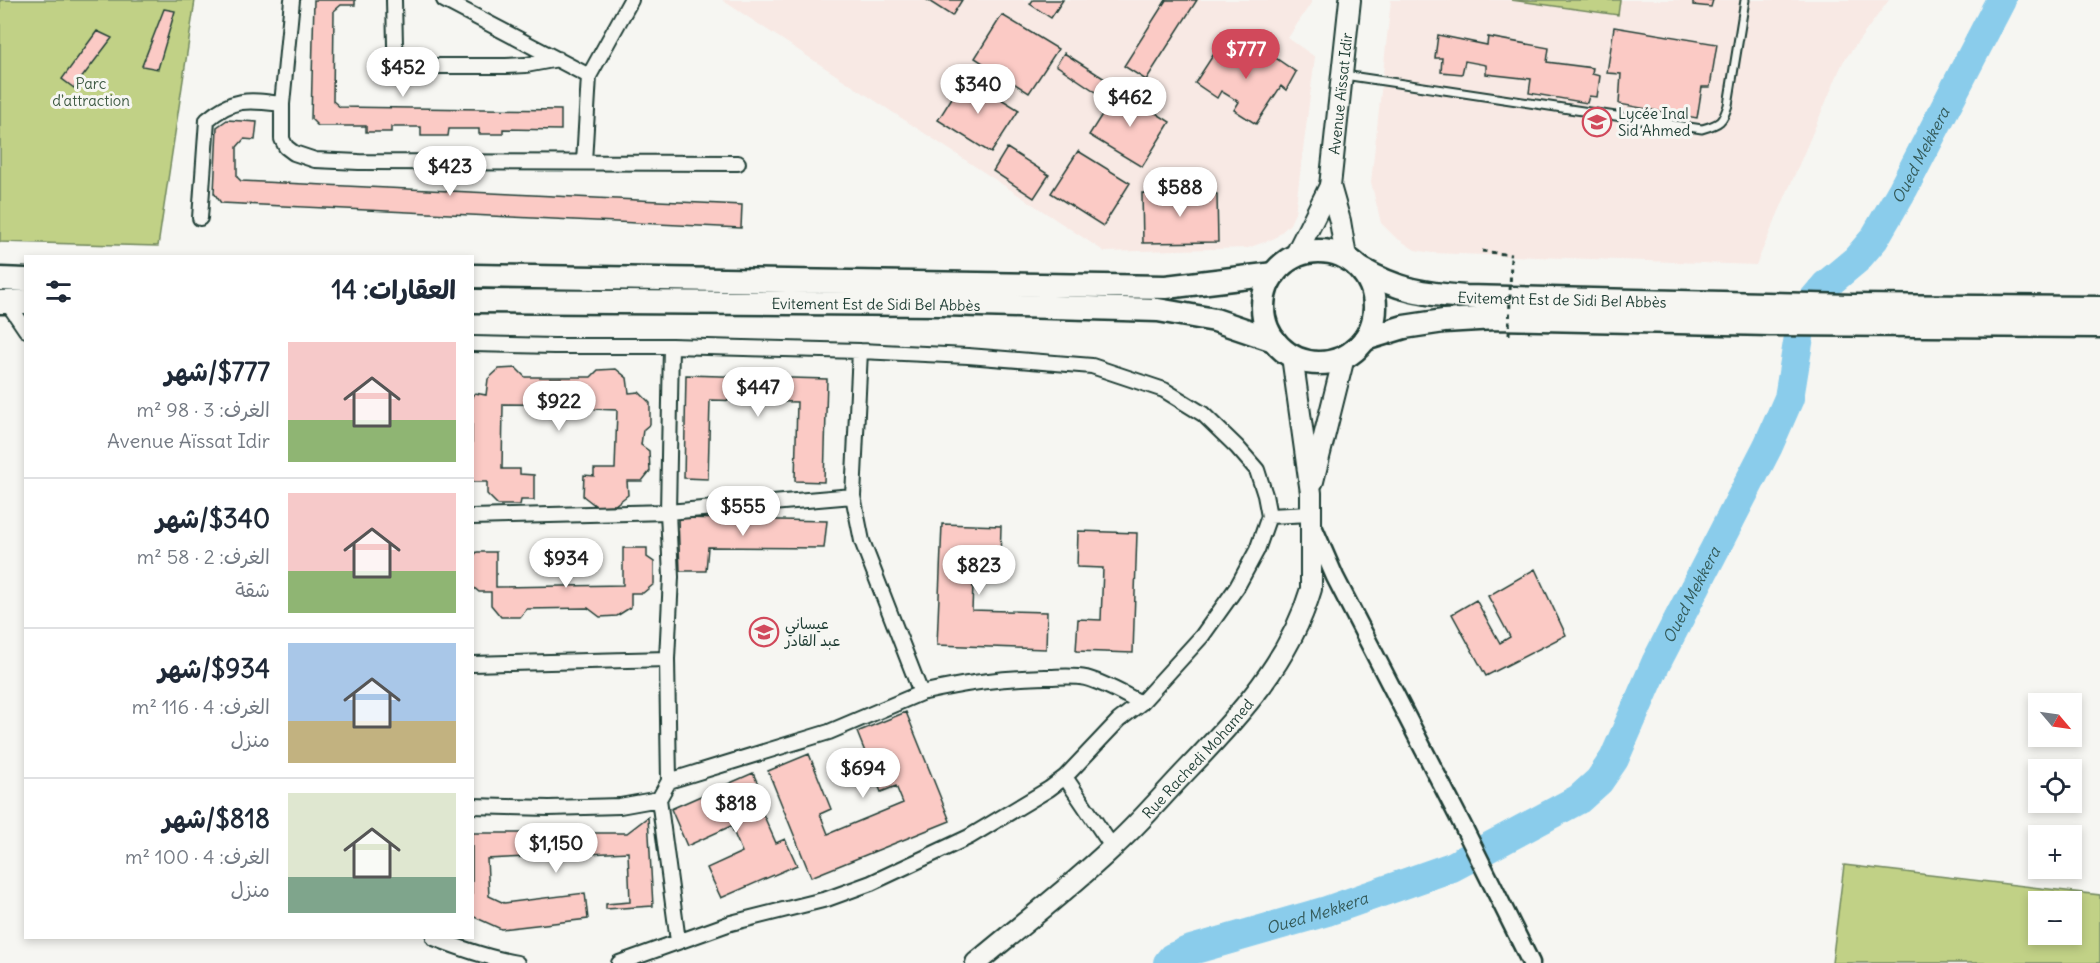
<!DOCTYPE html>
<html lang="ar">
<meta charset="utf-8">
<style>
:root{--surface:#fff;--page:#f6f6f7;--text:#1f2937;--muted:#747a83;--line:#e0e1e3;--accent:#d1495b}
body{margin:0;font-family:Delius,"Playpen Sans Arabic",sans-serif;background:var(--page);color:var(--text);direction:rtl;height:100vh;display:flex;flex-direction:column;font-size:22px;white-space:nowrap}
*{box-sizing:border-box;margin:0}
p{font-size:20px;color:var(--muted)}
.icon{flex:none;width:33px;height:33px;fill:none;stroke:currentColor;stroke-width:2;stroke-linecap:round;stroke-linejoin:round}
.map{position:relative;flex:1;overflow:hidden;direction:ltr}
.sheet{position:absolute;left:24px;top:255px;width:450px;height:684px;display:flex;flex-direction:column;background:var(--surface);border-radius:0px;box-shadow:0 3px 9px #0003;direction:rtl}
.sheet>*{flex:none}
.needle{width:39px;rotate:119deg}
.controls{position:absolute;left:2028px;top:693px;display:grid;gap:12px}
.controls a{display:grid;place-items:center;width:54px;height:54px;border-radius:0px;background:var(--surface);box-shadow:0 3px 9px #0003;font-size:30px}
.price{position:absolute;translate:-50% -51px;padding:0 14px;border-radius:21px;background:#fff;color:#222;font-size:20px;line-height:39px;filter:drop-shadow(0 2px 3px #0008)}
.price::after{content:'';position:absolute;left:50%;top:36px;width:18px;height:14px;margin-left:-9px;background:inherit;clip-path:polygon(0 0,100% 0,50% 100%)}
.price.selected{background:var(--accent);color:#fff}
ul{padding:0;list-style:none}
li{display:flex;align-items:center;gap:18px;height:150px;padding:0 18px}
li+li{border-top:2px solid var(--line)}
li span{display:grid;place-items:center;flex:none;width:168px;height:120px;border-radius:0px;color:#555}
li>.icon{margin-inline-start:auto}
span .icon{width:72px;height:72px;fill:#fffc;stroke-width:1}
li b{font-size:26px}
h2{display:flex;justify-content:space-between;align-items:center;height:72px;padding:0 18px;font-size:26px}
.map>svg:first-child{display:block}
</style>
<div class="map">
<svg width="2100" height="963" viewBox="0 0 2100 963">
<rect width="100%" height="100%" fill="#f6f6f2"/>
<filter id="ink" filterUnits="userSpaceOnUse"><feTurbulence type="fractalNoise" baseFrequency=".0167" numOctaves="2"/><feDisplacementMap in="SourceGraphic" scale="12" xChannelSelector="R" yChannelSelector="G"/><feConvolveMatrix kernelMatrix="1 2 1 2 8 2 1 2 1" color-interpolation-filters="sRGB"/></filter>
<g filter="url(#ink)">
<path fill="#f8e9e4" d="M722,0H1311V3L1288,38L1315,57L1295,213L1290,224L1275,238L1248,248L1105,252Z
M1391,0H1889L1843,62L1756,265L1432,253L1415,250L1395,237L1381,223L1371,182Z"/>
<path fill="#c1d186" stroke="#70875d" stroke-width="1.5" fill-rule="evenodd" d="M0,0H195L158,246L0,242Z
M1511,0H1620L1618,15Z
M1844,865L2100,895V963H1832ZM2038,902H2072V934H2038Z"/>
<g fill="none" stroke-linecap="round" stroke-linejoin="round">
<path stroke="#8acceb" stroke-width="30" id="s1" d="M1168,963L1172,958L1188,951L1327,911L1452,867L1579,799L1599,781L1614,759L1656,663L1768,446L1789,398L1803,312L1826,285L1856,260L1874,239L1903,189L2001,0"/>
</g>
<path fill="#fbcac5" stroke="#1f3d34" stroke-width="1.5" d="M314,0H355V5H341L334,11L333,101L340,107L561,110V130L503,129V134H479V129H449L448,136H421V127H391V132H366V126H318L311,119Z
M927,0H962L952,16Z
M1033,0H1063L1051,18L1030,4Z
M1166,0H1197L1146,80L1124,66Z
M1693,0H1713L1711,7L1693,5Z
M164,9L175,11L158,69L142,66Z
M1002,15L1058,49L1029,93L975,58Z
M1614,27L1717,44L1710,87H1702L1697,118L1619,104L1621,74L1607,73Z
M97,31L112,38L74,88L62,79Z
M1438,35L1487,45L1488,37L1549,48L1547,62L1593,68L1592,74L1600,76L1597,97L1589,96L1587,103L1529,93L1531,79L1486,74V65L1465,61L1462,74L1441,72L1442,58H1435Z
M1221,43L1250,62L1261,48L1296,72L1286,90L1281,86L1256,124L1234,110L1239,102L1221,91L1217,98L1195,83Z
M1064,53L1108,81L1099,94L1056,65Z
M965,77L1019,110L991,153L938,120Z
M1118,89L1170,122L1142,167L1089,135Z
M227,120L257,122L255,140L244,139L237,147V177L241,181L742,205L741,228L221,203L214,193L217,127Z
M1007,148L1049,175L1034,198L993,171Z
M1078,151L1130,183L1103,226L1051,193Z
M1142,193L1217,194L1218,242L1143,243Z
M516,368L525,377H591L598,370L616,369L627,378L629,393L639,392L650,403V424L643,430L641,445L649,451L650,471L642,481H627L628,495L615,505L596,506L583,496L584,475L594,476V469H615L617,410L593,409V405L503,404L502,469H520V474L534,475V500H521L520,505H498L487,494V482H474L472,480V396L475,393L486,395L488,379L499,369Z
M686,375L827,379L824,482L795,481L797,402L710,400L708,479L684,478Z
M678,518L827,521L824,548L708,547L706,571H680Z
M942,524L1001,526L1000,560L974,559L972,610L1047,612L1046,649L937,645Z
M1078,531L1137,533L1133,653L1076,651L1078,619L1101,620L1103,568L1077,567Z
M623,548H647V557L654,562V584L643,593H631V607L617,616L600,617L588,608L527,609L520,617H501L491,605V592H479L472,586V558L477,552H496V587L623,585Z
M1535,569L1566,635L1486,676L1452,614L1476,600L1500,643L1510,637L1488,596Z
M906,712L950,821L811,877L768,771L809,754L831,809L820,814L828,834L903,803L896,786L881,792L857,732Z
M753,773L765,800L759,805L776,843L785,839L797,865L721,898L707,868L742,852L731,826L687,846L671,809Z
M648,817L653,906L606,909V904L630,902L628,852L487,859L489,896L504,903L585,893L588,919L501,929L472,916V833H627Z"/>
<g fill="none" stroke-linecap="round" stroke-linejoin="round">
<g stroke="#1f3d34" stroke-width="11">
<path id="service" d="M1344,75L1702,129C1720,124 1723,122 1728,105L1745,0"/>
</g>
<g stroke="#1f3d34" stroke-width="18">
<path id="minor" d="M292,0L282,104V139L286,147L294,153L315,160L359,162L738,163
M394,0L395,45L399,61L406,66H506L526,65L558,59
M444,0L589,76
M584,162L589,76L631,0
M200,218L207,120C233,97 250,100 282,104
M7,302L26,330
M472,344L554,346H671L860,351L968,356L1092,366L1164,390L1203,414L1237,447L1257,470L1265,495L1269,516L1257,550L1237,587L1202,636L1141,703L1119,720L1065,777L1049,789L969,837L871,883L827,899L731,923L619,963
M853,496L860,351
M1269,516L1311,514
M472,517L668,512L853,496L862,541L921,693C966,683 999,678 1045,677C1058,677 1073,675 1086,678C1105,683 1123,694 1141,703
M667,659L671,577L668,512L671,346
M472,664L667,659L669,781L659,799L678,941
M1065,777L1113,848
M669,781L829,732L921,693
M472,806L549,808L620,806L659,799
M434,938C462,949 488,958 517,963"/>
</g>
<g stroke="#1f3d34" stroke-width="21">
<path id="tertiary" d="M1312,524L1335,577L1463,826L1531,963"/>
</g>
<g stroke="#1f3d34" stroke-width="24">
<g id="secondary">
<path d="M1295,256L1330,186"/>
<path id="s2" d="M1346,257L1340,221L1330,186L1350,0"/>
<path d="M1313,481L1344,357"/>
<path id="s3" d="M976,963C1021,925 1069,889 1112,848C1139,824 1163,795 1188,769C1239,716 1290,661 1311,589V493L1292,356"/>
</g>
</g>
<g stroke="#1f3d34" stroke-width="27">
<g id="trunk">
<circle cx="1319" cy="307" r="56"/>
<path id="s4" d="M1361,269C1398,290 1423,294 1465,297L1852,306L2100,308"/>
<path d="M472,276L1166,287L1274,274"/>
<path d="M0,279L26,280"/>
<path id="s5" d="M472,301L942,304L1158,310L1215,320L1274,340"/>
<path d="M0,302H26"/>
<path d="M1365,339L1404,327L1444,321L1495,318L1770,324L2100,326"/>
</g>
</g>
<path stroke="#1f3d34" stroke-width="3" stroke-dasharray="4.5 4.5" stroke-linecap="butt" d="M1482,251L1511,255"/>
<use href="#service" stroke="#f6f6f2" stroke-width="7"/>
<use href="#minor" stroke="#f6f6f2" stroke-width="14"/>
<use href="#tertiary" stroke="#f6f6f2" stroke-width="16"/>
<use href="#secondary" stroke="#f6f6f2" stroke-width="20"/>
<use href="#trunk" stroke="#f6f6f2" stroke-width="22"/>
<path stroke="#1f3d34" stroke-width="3" stroke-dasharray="4.5 4.5" stroke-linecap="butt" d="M1509,335L1511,255"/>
</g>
</g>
<defs>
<g id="school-ring" transform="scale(1.5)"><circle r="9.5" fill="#f6f6f2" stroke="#d1495b" stroke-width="1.5"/><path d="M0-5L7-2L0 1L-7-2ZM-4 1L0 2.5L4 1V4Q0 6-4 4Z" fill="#d1495b"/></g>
</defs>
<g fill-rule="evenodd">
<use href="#school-ring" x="1597" y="122"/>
<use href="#school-ring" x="764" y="632"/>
</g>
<g text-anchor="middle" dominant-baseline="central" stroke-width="6" stroke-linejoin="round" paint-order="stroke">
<g font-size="15" fill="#3f5b44" stroke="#f6f6f2">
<text x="91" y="83">Parc<tspan x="91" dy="17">d'attraction</tspan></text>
</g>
<g font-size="15" fill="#1f3d34" stroke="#f6f6f2">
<text stroke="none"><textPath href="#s2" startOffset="166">Avenue Aïssat Idir</textPath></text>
<text stroke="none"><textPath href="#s4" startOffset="206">Evitement Est de Sidi Bel Abbès</textPath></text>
<text stroke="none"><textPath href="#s5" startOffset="404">Evitement Est de Sidi Bel Abbès</textPath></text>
<text stroke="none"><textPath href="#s3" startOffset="302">Rue Rachedi Mohamed</textPath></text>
</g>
<g font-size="15" fill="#1f3d34" stroke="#f6f6f2" text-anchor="start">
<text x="1618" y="113">Lycée Inal<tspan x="1618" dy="17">Sid Ahmed</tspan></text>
<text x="785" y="623">عيساني<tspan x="785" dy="17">عبد القادر</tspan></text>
</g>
<g font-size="16" font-style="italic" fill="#345a59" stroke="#f6f6f2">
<text stroke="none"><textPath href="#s1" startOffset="1185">Oued Mekkera</textPath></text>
<text stroke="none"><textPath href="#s1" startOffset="680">Oued Mekkera</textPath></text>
<text stroke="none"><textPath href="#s1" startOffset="158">Oued Mekkera</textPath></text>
</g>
</g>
</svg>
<div class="controls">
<a><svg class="needle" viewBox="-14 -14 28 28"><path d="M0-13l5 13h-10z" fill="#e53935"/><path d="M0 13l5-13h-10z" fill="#747a83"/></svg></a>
<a><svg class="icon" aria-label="locate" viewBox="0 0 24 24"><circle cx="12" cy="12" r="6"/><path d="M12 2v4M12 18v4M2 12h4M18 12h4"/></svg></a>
<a>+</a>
<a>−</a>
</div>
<b class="price selected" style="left:1246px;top:80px">$777</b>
<b class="price" style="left:403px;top:98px">$452</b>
<b class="price" style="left:978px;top:115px">$340</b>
<b class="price" style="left:1130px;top:128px">$462</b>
<b class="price" style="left:450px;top:197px">$423</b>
<b class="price" style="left:1180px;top:218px">$588</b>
<b class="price" style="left:758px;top:418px">$447</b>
<b class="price" style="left:559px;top:432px">$922</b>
<b class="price" style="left:743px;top:537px">$555</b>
<b class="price" style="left:566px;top:589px">$934</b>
<b class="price" style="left:979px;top:596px">$823</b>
<b class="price" style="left:863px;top:799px">$694</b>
<b class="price" style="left:736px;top:834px">$818</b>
<b class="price" style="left:556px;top:874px">$1,150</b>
<section class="sheet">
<h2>العقارات: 14<svg class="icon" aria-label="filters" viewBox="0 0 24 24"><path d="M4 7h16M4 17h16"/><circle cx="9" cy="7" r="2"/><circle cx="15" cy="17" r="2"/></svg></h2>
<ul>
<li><span style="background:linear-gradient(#f6c9c9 65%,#8fb573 0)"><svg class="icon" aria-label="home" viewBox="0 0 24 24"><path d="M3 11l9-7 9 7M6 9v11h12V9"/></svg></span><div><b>$777/شهر</b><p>الغرف: 3 · 98 m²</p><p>Avenue Aïssat Idir</p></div></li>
<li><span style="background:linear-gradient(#f6c9c9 65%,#8fb573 0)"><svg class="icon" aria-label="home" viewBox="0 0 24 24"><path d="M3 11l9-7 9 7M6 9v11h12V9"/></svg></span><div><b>$340/شهر</b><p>الغرف: 2 · 58 m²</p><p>شقة</p></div></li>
<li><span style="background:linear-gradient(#a9c7e8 65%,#c2b280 0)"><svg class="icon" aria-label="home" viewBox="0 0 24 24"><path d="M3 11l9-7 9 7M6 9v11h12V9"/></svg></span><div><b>$934/شهر</b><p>الغرف: 4 · 116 m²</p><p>منزل</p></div></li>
<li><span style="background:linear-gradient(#dfe7d0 70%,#7fa58c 0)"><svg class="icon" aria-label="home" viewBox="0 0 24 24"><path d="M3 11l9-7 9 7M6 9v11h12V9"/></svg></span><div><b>$818/شهر</b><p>الغرف: 4 · 100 m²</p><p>منزل</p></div></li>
</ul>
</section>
</div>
